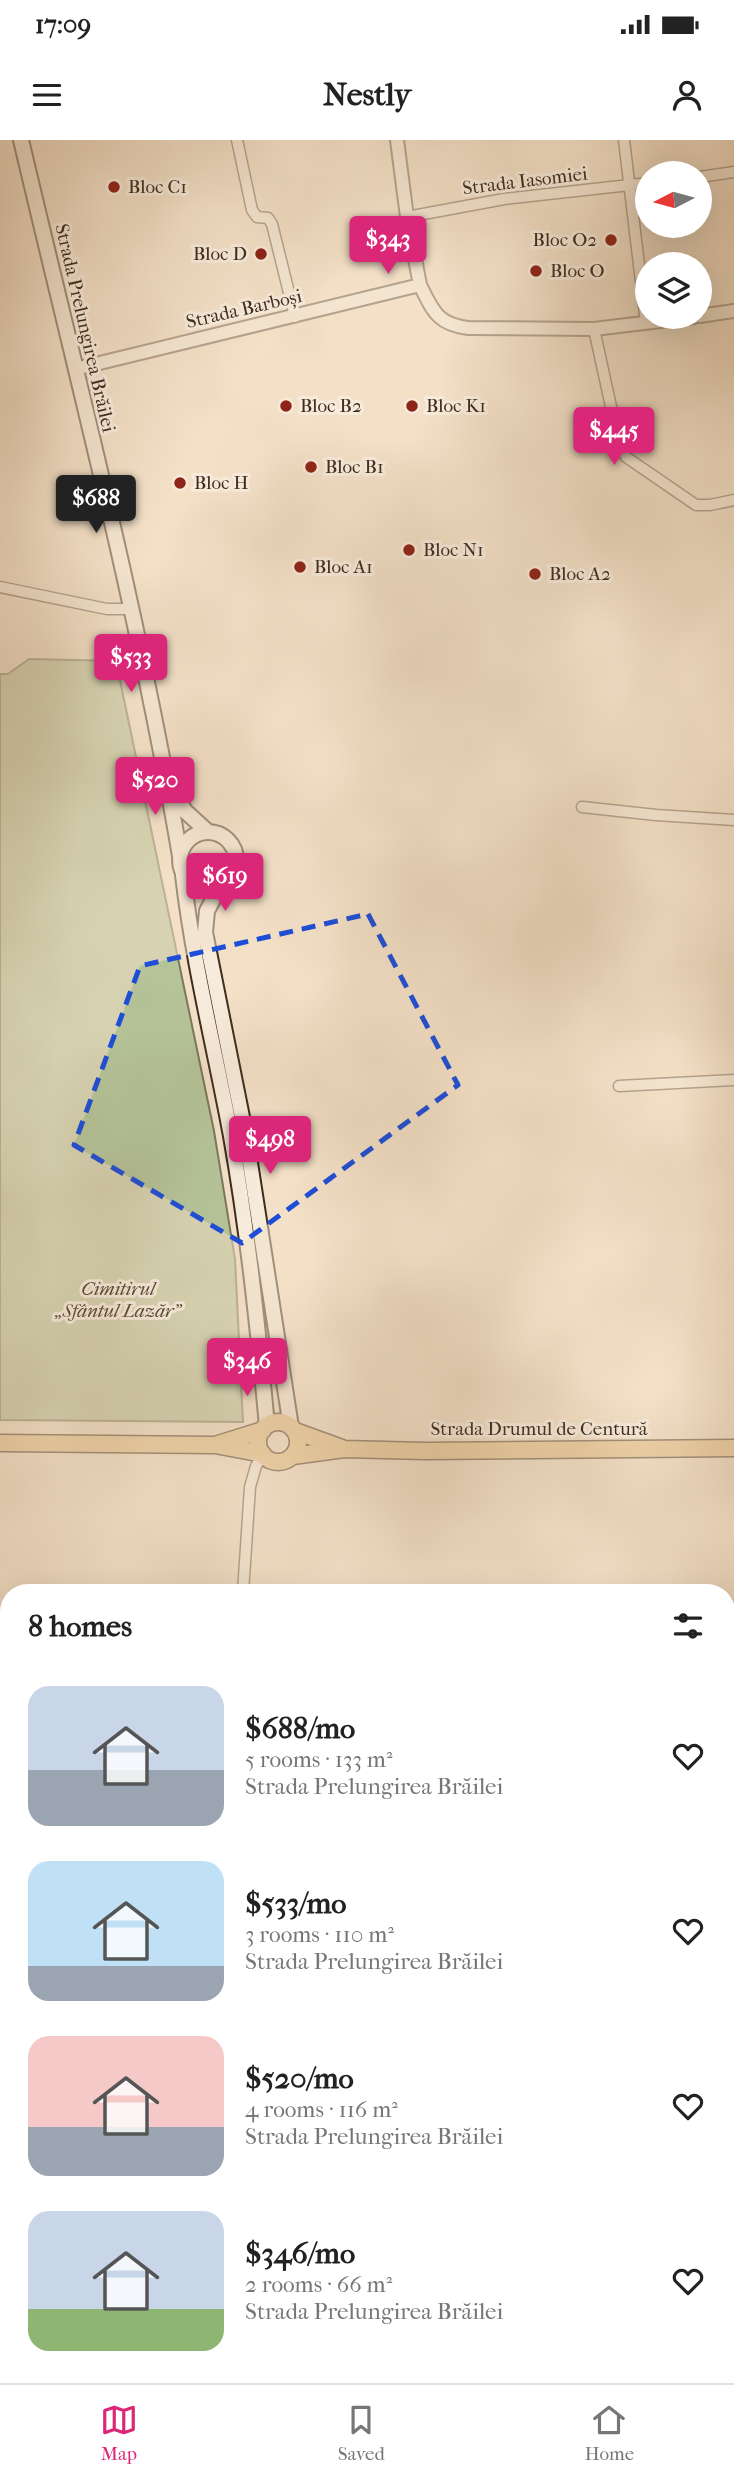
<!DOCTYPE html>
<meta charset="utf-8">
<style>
:root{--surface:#fff;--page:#f2f2f2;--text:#222;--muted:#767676;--line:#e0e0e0;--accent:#db2777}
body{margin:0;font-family:"IM FELL French Canon",serif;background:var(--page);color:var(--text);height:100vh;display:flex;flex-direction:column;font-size:26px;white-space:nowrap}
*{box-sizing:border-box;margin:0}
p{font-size:23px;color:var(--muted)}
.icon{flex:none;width:38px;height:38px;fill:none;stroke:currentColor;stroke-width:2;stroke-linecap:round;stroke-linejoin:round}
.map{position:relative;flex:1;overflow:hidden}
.panel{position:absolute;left:0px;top:1444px;width:735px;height:800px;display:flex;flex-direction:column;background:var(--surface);border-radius:28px 28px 0 0;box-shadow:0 7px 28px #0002}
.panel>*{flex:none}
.needle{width:46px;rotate:264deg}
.controls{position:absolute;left:635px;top:21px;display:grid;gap:14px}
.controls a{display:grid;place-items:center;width:77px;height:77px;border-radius:50%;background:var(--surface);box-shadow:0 7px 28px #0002;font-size:35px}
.price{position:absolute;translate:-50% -60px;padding:0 16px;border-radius:7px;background:var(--accent);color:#fff;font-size:23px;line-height:46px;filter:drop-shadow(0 2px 4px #0008)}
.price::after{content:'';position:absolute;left:50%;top:42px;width:21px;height:16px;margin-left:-10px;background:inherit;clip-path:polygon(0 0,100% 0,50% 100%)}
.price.current{background:#222;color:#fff}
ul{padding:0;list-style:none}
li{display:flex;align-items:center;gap:21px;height:175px;padding:0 28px}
li span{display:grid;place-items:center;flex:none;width:196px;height:140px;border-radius:21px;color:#555}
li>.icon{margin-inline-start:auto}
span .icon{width:84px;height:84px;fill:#fffc;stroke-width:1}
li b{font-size:30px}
h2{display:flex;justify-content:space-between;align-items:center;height:84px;padding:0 28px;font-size:30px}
.status{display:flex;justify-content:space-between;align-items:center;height:49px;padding:0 35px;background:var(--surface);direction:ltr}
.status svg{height:19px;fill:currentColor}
header{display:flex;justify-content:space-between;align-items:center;height:91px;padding:0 28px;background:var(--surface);font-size:32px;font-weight:800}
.tab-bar{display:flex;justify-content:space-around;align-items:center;height:98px;border-top:2px solid var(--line);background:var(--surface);font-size:19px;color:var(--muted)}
.tab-bar a{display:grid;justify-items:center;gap:4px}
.tab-bar .current{color:var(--accent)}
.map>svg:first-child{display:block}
</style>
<div class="status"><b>17:09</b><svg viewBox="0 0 49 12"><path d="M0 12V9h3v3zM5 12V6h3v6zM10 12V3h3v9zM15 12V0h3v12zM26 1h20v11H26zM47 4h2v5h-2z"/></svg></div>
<header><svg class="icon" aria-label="menu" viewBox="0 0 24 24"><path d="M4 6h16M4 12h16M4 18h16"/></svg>Nestly<svg class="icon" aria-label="person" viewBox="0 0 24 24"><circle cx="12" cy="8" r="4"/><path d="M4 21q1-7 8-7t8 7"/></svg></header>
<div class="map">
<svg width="734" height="2243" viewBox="0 0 734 2243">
<rect width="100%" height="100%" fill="#f3e0c7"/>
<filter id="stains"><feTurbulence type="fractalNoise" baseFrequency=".00286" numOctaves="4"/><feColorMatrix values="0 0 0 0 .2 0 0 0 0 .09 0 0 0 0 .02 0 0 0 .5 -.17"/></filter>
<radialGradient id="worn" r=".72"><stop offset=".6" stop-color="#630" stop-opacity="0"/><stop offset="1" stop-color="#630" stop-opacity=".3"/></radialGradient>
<path fill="#b5c399" stroke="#7b785c" stroke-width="2" d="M29,519L116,521L214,991L235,1119L243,1282L0,1280V534H8Z"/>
<path fill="#9dbcbc" stroke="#78837d" stroke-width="2" d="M734,2015V2243H75V2235H726V2016Z
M0,2143L9,2152V2235H20L28,2239L20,2243H0Z"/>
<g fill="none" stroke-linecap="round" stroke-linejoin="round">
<g stroke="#6e5a49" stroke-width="13">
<path id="minor" d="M237,0L252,70L257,77L268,78L272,84L295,177
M624,0L646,183
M700,37L734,32
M407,77L504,59L648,43
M594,189L619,303L626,317L696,365H710L734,360
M0,447L107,469H131
M582,667L656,675L734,680
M619,946L734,940
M243,1452L250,1347L256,1326L263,1314"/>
</g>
<g stroke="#6e5a49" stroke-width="16">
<path id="tertiary" d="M397,0L407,77L420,145
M700,176L734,171
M75,229L420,145C433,171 437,184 468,188L594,189L694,177"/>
</g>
<g stroke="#412d1f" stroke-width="18">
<path id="secondary" d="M21,0C77,238 139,475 180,716
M173,649L185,671L208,692
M180 720a28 28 0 1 1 56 0a28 28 0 1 1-56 0Z
M183,735C193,823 215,909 231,996C248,1092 258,1189 267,1286
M220,746L207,771L205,792L246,997L291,1287"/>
</g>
<g stroke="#412d1f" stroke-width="19">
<path id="trunk" d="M258 1302a20 20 0 1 1 40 0a20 20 0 1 1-40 0Z
M295,1291L342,1308
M0,1303L215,1305L263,1314
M218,1304L263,1290
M293,1316L344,1309L425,1311L734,1308"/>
</g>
<use href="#minor" stroke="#f7ebdb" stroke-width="10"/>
<use href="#tertiary" stroke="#f7ebdb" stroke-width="12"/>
<use href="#secondary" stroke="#f7ebdb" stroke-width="14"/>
<use href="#trunk" stroke="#eac084" stroke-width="16"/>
<g stroke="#412d1f" stroke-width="6">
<path id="rail" d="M726,1834L734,1833
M0,2010L9,2008"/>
</g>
<use href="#rail" stroke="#f7ebdb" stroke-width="3.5" stroke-dasharray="10" stroke-linecap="butt"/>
</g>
<path d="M0 0H734V2243H0ZM368,774L458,945L242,1103L74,1005L140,826Z" fill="#f3e0c7" fill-opacity=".55" fill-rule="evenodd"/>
<path fill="none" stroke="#1d4ed8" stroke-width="5" stroke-dasharray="14 9" stroke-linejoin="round" d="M368,774L458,945L242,1103L74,1005L140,826Z"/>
<g fill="#8f2418" stroke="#f7ebdb" stroke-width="2.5">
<circle cx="114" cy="47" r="7"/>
<circle cx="611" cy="100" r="7"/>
<circle cx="261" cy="114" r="7"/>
<circle cx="536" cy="131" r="7"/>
<circle cx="286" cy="266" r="7"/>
<circle cx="412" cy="266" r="7"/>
<circle cx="311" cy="327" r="7"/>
<circle cx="180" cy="343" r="7"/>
<circle cx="409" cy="410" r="7"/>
<circle cx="300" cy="427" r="7"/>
<circle cx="535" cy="434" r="7"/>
</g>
<g text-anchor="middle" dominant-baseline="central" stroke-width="6" stroke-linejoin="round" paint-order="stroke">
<g font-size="19" fill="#412d1f" stroke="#f7ebdb">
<text transform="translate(525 41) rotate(-7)">Strada Iasomiei</text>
<text transform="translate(244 169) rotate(-13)">Strada Barboși</text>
<text transform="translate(85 188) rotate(77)">Strada Prelungirea Brăilei</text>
<text x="539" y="1289">Strada Drumul de Centură</text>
</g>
<g font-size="19" fill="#412d1f" stroke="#f7ebdb" text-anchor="start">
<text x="128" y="47">Bloc C1</text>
<text x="597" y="100" text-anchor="end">Bloc O2</text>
<text x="247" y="114" text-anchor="end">Bloc D</text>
<text x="550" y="131">Bloc O</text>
<text x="300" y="266">Bloc B2</text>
<text x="426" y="266">Bloc K1</text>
<text x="325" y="327">Bloc B1</text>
<text x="194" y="343">Bloc H</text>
<text x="423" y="410">Bloc N1</text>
<text x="314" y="427">Bloc A1</text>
<text x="549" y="434">Bloc A2</text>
</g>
<g font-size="19" font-style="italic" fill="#584b37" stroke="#f7ebdb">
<text x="118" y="1149">Cimitirul<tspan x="118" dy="22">„Sfântul Lazăr”</tspan></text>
</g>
</g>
<rect width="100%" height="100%" filter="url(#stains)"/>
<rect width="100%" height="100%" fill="url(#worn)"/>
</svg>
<div class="controls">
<a><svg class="needle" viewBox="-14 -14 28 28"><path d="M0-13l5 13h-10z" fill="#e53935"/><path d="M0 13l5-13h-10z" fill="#767676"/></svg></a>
<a><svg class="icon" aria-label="layers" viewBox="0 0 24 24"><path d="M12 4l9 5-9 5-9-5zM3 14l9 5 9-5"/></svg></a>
</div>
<b class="price" style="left:388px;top:136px">$343</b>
<b class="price" style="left:614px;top:327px">$445</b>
<b class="price current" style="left:96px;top:395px">$688</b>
<b class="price" style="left:131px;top:554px">$533</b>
<b class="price" style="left:155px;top:677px">$520</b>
<b class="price" style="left:225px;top:773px">$619</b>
<b class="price" style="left:270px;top:1036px">$498</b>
<b class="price" style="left:247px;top:1258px">$346</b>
<section class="panel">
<h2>8 homes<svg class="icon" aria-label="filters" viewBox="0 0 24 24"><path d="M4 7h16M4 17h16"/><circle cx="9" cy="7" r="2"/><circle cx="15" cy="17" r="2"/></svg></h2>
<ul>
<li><span style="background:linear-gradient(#c9d6e8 60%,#9aa5b1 0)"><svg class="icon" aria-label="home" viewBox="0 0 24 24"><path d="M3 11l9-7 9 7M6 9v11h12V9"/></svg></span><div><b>$688/mo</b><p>5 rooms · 133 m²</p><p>Strada Prelungirea Brăilei</p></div><svg class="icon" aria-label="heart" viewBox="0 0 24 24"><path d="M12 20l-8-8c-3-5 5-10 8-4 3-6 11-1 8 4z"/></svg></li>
<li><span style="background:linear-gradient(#bfe0f5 75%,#9aa5b1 0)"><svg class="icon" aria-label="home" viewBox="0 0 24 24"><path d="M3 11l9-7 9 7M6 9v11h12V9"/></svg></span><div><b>$533/mo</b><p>3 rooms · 110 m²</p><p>Strada Prelungirea Brăilei</p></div><svg class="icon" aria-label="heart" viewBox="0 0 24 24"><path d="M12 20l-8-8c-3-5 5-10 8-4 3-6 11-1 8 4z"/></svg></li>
<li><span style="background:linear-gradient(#f6c9c9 65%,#9aa5b1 0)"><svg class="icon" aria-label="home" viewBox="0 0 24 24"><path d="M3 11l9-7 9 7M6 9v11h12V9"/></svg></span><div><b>$520/mo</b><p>4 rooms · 116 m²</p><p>Strada Prelungirea Brăilei</p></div><svg class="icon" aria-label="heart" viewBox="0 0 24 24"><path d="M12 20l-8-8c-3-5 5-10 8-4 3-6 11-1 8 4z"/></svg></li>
<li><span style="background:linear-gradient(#c9d6e8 70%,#8fb573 0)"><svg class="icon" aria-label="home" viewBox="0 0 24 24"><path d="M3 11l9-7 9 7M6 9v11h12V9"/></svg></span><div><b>$346/mo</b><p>2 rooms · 66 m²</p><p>Strada Prelungirea Brăilei</p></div><svg class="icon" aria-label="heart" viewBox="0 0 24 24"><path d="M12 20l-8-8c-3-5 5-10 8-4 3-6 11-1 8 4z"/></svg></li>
</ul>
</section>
</div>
<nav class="tab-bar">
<a class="current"><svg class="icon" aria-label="map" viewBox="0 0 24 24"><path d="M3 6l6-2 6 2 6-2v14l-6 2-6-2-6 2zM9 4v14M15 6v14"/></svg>Map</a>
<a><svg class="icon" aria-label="saved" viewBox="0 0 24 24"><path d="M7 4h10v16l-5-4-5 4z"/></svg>Saved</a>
<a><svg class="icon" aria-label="home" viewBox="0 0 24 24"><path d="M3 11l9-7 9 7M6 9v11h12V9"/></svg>Home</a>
</nav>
